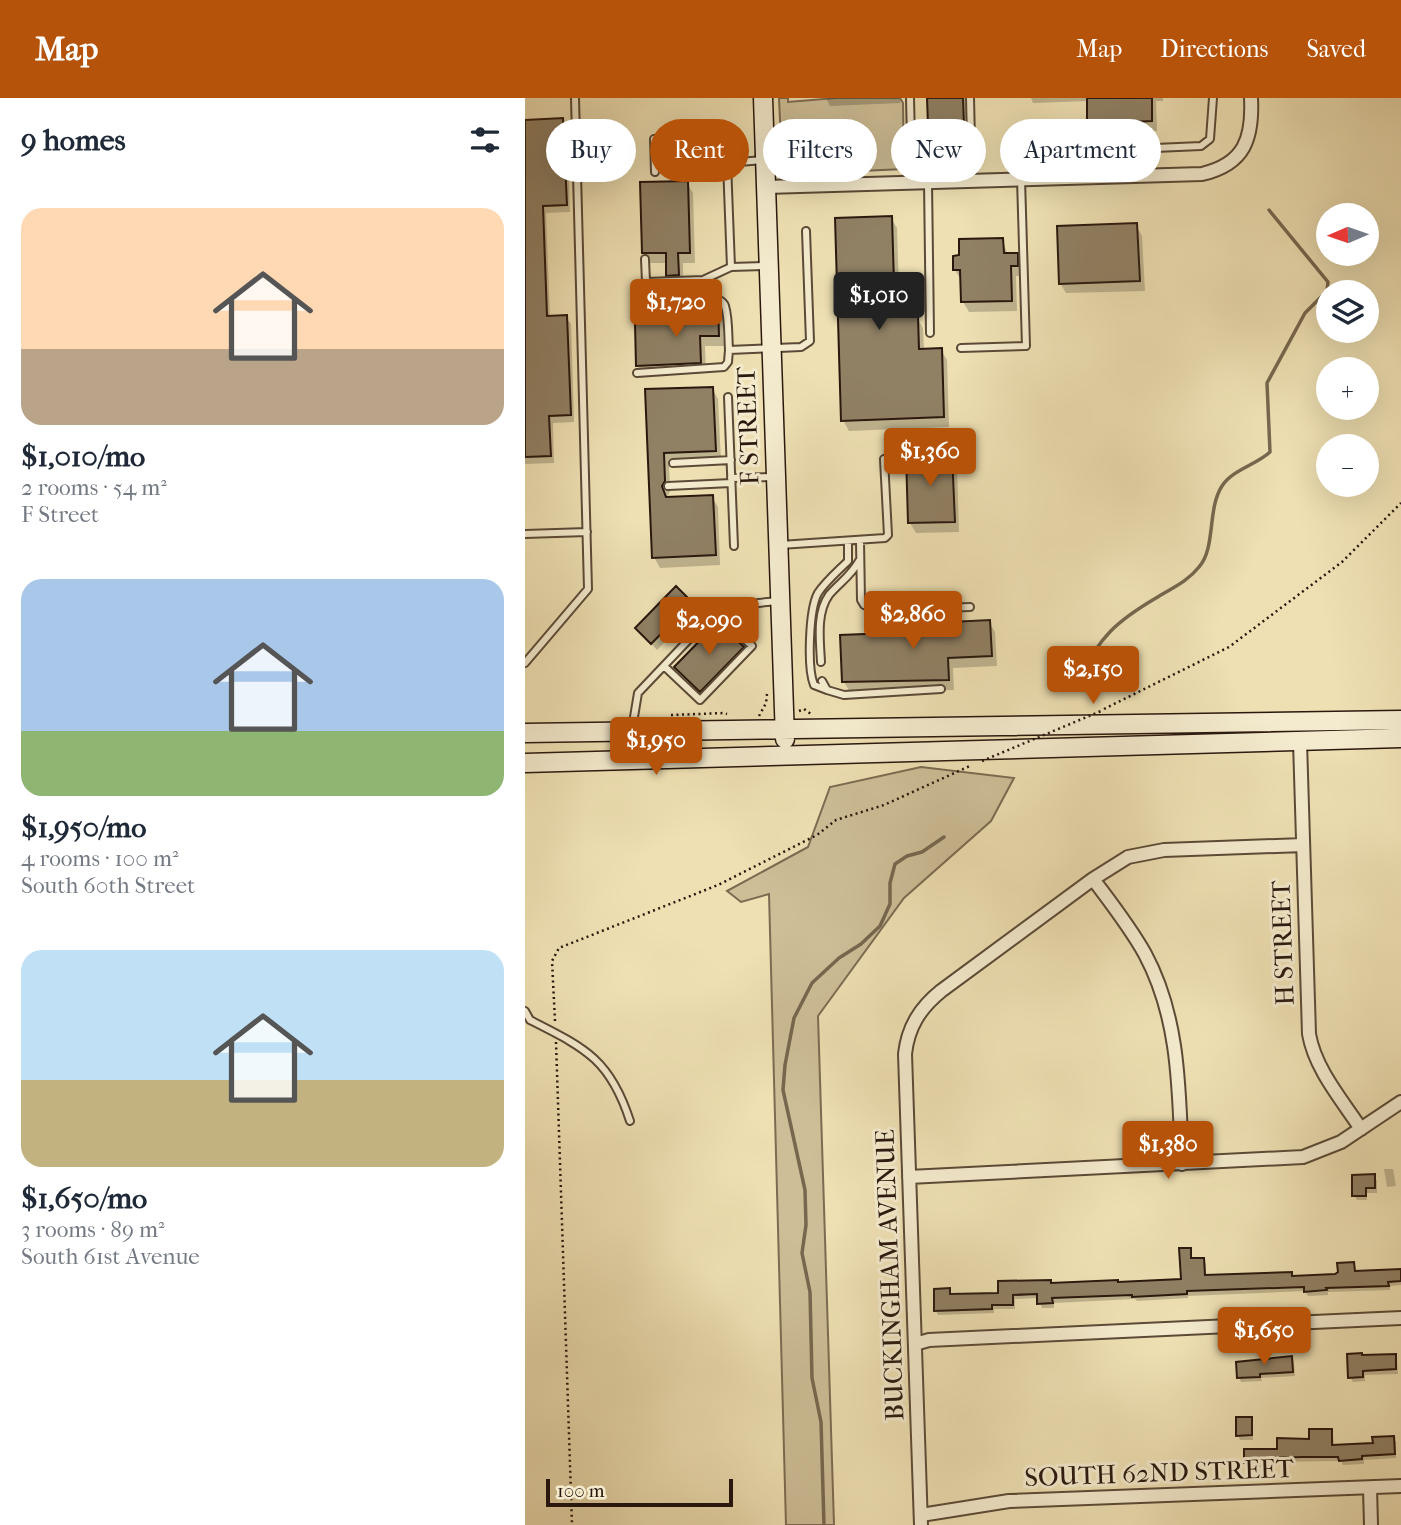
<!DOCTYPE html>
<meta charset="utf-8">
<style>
:root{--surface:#fff;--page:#f6f6f7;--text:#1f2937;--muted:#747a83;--accent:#b45309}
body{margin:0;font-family:"IM FELL French Canon",serif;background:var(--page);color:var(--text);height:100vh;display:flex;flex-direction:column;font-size:26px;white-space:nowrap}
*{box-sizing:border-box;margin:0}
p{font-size:23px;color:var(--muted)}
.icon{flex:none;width:38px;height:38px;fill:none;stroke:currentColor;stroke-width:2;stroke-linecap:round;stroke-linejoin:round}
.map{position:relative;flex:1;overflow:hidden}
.drawer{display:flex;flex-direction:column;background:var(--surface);width:525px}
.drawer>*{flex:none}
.hud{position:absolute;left:21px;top:21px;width:665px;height:63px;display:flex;gap:14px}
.needle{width:46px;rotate:268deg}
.fabs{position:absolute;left:791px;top:105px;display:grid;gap:14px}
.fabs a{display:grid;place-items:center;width:63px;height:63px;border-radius:50%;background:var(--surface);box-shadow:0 7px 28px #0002;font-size:35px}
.scale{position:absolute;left:21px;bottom:18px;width:187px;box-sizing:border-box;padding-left:7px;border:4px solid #2a180e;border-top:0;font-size:19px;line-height:24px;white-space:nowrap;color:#2a180e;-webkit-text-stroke:5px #f4ebce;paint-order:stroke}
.price{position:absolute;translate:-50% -60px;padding:0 16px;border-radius:7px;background:var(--accent);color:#fff;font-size:23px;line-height:46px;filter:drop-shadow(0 2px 4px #0008)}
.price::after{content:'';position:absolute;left:50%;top:42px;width:21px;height:16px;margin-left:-10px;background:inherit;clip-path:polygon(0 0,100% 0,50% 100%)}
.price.on{background:#222;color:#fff}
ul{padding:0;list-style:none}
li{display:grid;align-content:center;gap:14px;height:371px;padding:0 21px}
li span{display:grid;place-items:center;height:217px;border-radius:21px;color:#555}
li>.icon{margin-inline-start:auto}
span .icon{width:126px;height:126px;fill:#fffc;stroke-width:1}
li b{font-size:30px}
h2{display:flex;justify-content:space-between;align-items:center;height:84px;padding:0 21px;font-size:30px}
.chip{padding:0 24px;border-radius:32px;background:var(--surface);box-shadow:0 7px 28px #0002;font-size:24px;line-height:63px}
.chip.on{background:var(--accent);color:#fff}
header{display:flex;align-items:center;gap:42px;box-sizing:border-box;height:98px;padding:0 35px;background:var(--accent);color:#fff}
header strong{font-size:33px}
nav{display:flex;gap:38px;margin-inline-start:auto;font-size:24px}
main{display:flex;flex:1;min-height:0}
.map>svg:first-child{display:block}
</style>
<header>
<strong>Map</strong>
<nav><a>Map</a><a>Directions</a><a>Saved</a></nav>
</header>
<main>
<section class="drawer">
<h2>9 homes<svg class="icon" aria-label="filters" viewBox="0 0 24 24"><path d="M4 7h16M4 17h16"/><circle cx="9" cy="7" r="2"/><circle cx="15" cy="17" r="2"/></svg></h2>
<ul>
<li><span style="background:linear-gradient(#ffd9b3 65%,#b9a48a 0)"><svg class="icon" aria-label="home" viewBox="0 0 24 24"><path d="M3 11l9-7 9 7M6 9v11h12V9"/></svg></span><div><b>$1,010/mo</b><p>2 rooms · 54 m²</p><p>F Street</p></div></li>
<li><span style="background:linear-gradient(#a9c7e8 70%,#8fb573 0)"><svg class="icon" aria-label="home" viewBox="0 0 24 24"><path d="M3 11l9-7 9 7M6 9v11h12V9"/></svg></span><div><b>$1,950/mo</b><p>4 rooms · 100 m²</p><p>South 60th Street</p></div></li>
<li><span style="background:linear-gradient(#bfe0f5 60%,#c2b280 0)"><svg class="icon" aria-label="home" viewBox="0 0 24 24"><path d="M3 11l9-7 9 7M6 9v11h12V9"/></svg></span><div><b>$1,650/mo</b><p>3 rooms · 89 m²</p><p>South 61st Avenue</p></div></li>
</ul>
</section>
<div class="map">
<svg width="876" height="1427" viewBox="0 0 876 1427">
<rect width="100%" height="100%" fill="#eee0b3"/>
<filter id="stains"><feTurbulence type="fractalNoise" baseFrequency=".00286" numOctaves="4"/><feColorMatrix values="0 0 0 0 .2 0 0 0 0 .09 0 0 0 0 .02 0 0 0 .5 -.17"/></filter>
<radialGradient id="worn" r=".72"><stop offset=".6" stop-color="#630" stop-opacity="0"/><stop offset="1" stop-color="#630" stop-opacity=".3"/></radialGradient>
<path fill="#cdbe97" stroke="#7c6b52" stroke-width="2" d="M254,0H263V4L311,0H375L378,5L379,71L268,76L260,73L257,66Z
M396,669L489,680L466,723L379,800L293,918L309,1427H261L244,796L216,804L202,793L283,749L305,689Z"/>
<path fill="#0003" d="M301,0H375V5L305,8Z
M404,0H443L445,64L412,65L406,55Z
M506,0H638V3H631L632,33L570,36L564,25L563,3L508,5Z
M37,22L42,30L45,114L21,115L25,219H41L46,226L49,324L28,325L29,365L0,366V23Z
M162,85L168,95L170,165H158V187H149L143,177V165H125L119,155Z
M366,120L372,130L375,220H392L398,230L399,252H416L422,262L424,329L324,333L318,322Z
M611,127L617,138L620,193L541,195L535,185Z
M477,142L483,157H492L498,167V178H491L492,213L444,214L438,204L436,182L430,172Z
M192,210L198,221L199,248H180L181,275L119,278L113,268L112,228L171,226Z
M187,290L193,301L196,363L144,365L145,394L141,400L187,399L193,409L195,467L135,470L129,459L122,293Z
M426,357L432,367L434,434L391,435L385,425Z
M165,505L170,512L132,552L112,530Z
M464,524L470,534L472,568L428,570L429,592L325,594L319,584L366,537Z
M217,550L218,551L176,595L152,571Z
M859,1071H868L871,1088L862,1089Z
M849,1078L852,1083V1095H842V1102H832L829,1097Z
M665,1151L668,1162L678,1161L681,1166V1179L766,1175L768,1180L811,1178L828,1166L831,1175L876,1173V1187L865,1188V1192L803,1194V1197L783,1198L780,1193L663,1198V1200L612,1203L610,1201L529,1205V1210H517L514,1200L490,1201V1211H469V1215L413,1217L411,1213L424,1192L427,1198L475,1196L525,1183L527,1186L657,1182Z
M870,1257L872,1262L873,1276L840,1277V1283L828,1284L825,1279L837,1259Z
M767,1260L769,1265L770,1278L736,1280L737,1283L716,1284L714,1279Z
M726,1320L728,1325V1342H715L713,1337Z
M806,1332L808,1337L809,1349L849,1346L868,1339L871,1344V1360L839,1362V1366L818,1367L816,1363L744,1364V1369H723L721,1364L786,1342Z"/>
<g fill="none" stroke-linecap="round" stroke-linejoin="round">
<path stroke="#77674f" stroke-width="3.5" d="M555,580C574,539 592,523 631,500C647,490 662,484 674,469C691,450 682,411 697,388C707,372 731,367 745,354L742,285L780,215L802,193L803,184L744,112
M299,1427L296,1324L287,1280L285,1194L277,1155L281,1127L280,1092L258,992L260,967L269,920L287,885L314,860L336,846L355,828L365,806V785L370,766L382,758L397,754L419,739"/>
</g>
<path fill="#908064" stroke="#2a180e" stroke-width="2" d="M402,0H438L440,54L404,55Z
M562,0H627V23L562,26Z
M38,20L42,107L18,108L22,218L42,217L46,317L24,318L26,358L0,359V22Z
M163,83L165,155H153L154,177L141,178V155H117L115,84Z
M367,118L370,219L393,218L394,251L417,250L419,319L316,323L310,120Z
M612,125L615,183L534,186L532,128Z
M478,140L479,155H493V168H486L487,203L436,204L435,172H428V158L434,157V141Z
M169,204L186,205L193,209L194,238H175L176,265L111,268L110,226L169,225Z
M188,289L191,353L139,355L140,383L137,388L141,399L188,397L191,457L127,460L120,291Z
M427,355L430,424L383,425L381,357Z
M151,488L167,504L126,546L110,530Z
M465,522L467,558L423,560L424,582L317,584L315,537L365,535L364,527Z
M193,524L219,549L175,594L149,569Z
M850,1076V1090H841V1098H827V1077Z
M654,1150H666V1160H679L680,1177L767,1174V1178L810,1176L813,1174L812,1165L829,1164L830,1173L876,1171V1183L863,1184L864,1188L801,1190L802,1192L779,1194V1189L662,1193V1196L607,1199V1197L527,1200L528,1205L512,1206V1196L488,1197V1207H467V1211L409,1213V1191L425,1190V1196L473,1195V1183L526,1182V1185L593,1182V1184L656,1181Z
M837,1255V1257L871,1256V1271L838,1273V1279L823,1280L822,1256Z
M767,1258L768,1274L735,1276V1279L712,1280L711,1264Z
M711,1319H727V1337L711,1338Z
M784,1331H807V1347L848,1345L847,1339L869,1338L870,1356L837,1358V1361L814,1363L813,1359H777L742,1360V1365H719V1351H752V1340L784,1341Z"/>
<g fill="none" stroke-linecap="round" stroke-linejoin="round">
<g stroke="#5b4a37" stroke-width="10">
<path id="lane" d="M385,0L387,84
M445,0L447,83
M238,62L202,65L206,169L240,168
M130,74L129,41L155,39L191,50L202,65
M562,79V53L676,48L685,41L688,0
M403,84L405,235
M120,161L121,184L178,182L206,169
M117,203C133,202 195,190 200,208C204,221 203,238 204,252L276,249L285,243L281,133
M436,250L501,248L496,81
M112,275L199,269L203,264L204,252
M203,299L209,448
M148,365L206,362
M206,380L250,379
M143,388L206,385
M0,436L62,434
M335,443L336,502L339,507L363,512L445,509
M255,447L360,440L363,437L359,361
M296,564C295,543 291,515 304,497C314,485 326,478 334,463
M0,565L63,491L50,0
M139,568L175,602L227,548L190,514
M297,583L302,592L319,597L416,591
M302,592L289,587C282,570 284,511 293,495C301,483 313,473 323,463V444
M107,631L113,595L190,514L223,506L253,503
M0,913L5,922C60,950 85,961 105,1023"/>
</g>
<g stroke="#5b4a37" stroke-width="16">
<path id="street" d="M241,89L677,76C720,66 728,40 726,0
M775,644L784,936C790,971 817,1002 836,1031
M568,781C586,805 605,829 620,856C655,921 654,994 657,1066
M384,1079L778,1059L816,1044L876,1004
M390,1246L404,1242L876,1220
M845,1390L846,1427
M396,1417L484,1403L876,1388
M396,1427L380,956C383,929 395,910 416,893L568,781L603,759L639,752L778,747"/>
</g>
<g stroke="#2a180e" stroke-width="21">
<path id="secondary" d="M238,0L260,641
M0,635L876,622
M0,665C292,654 584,651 876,640"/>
</g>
<path stroke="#2a180e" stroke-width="2.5" stroke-dasharray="2 3.5" stroke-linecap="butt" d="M579,611L704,549L817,464L876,405
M274,613L279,611L286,616
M146,617L199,615L202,616
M234,618L241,605L242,596
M30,923L27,863L34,850L193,787L292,737L311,722L359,707L447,667
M31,944L47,1427"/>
<use href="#lane" stroke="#f4ebce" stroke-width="6"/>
<use href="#street" stroke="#f4ebce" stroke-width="12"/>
<use href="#secondary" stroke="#f4ebce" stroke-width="18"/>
<path stroke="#2a180e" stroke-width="2.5" stroke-dasharray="2 3.5" stroke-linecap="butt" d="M457,663L576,613"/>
</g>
<g text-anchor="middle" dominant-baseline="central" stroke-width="6" stroke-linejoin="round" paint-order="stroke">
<g font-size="26" fill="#2a180e" stroke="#f4ebce">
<text transform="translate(223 328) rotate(-92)">F STREET</text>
<text transform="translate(758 845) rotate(-92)">H STREET</text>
<text transform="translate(365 1177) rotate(-92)">BUCKINGHAM AVENUE</text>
<text transform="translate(634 1375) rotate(-2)">SOUTH 62ND STREET</text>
</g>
</g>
<rect width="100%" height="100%" filter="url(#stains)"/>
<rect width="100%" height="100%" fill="url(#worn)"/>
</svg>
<div class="fabs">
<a><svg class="needle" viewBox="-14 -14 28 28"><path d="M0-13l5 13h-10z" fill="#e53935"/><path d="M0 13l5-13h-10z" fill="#747a83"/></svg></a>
<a><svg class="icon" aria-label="layers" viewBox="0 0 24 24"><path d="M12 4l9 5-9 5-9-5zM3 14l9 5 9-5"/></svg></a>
<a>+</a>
<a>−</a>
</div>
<div class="scale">100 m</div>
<b class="price on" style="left:354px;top:234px">$1,010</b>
<b class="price" style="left:151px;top:241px">$1,720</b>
<b class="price" style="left:405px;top:390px">$1,360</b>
<b class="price" style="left:388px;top:553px">$2,860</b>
<b class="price" style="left:184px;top:559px">$2,090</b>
<b class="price" style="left:568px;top:608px">$2,150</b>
<b class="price" style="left:131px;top:679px">$1,950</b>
<b class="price" style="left:643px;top:1083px">$1,380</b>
<b class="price" style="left:739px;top:1269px">$1,650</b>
<div class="hud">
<a class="chip">Buy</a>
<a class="chip on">Rent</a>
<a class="chip">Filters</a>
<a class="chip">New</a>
<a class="chip">Apartment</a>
</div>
</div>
</main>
